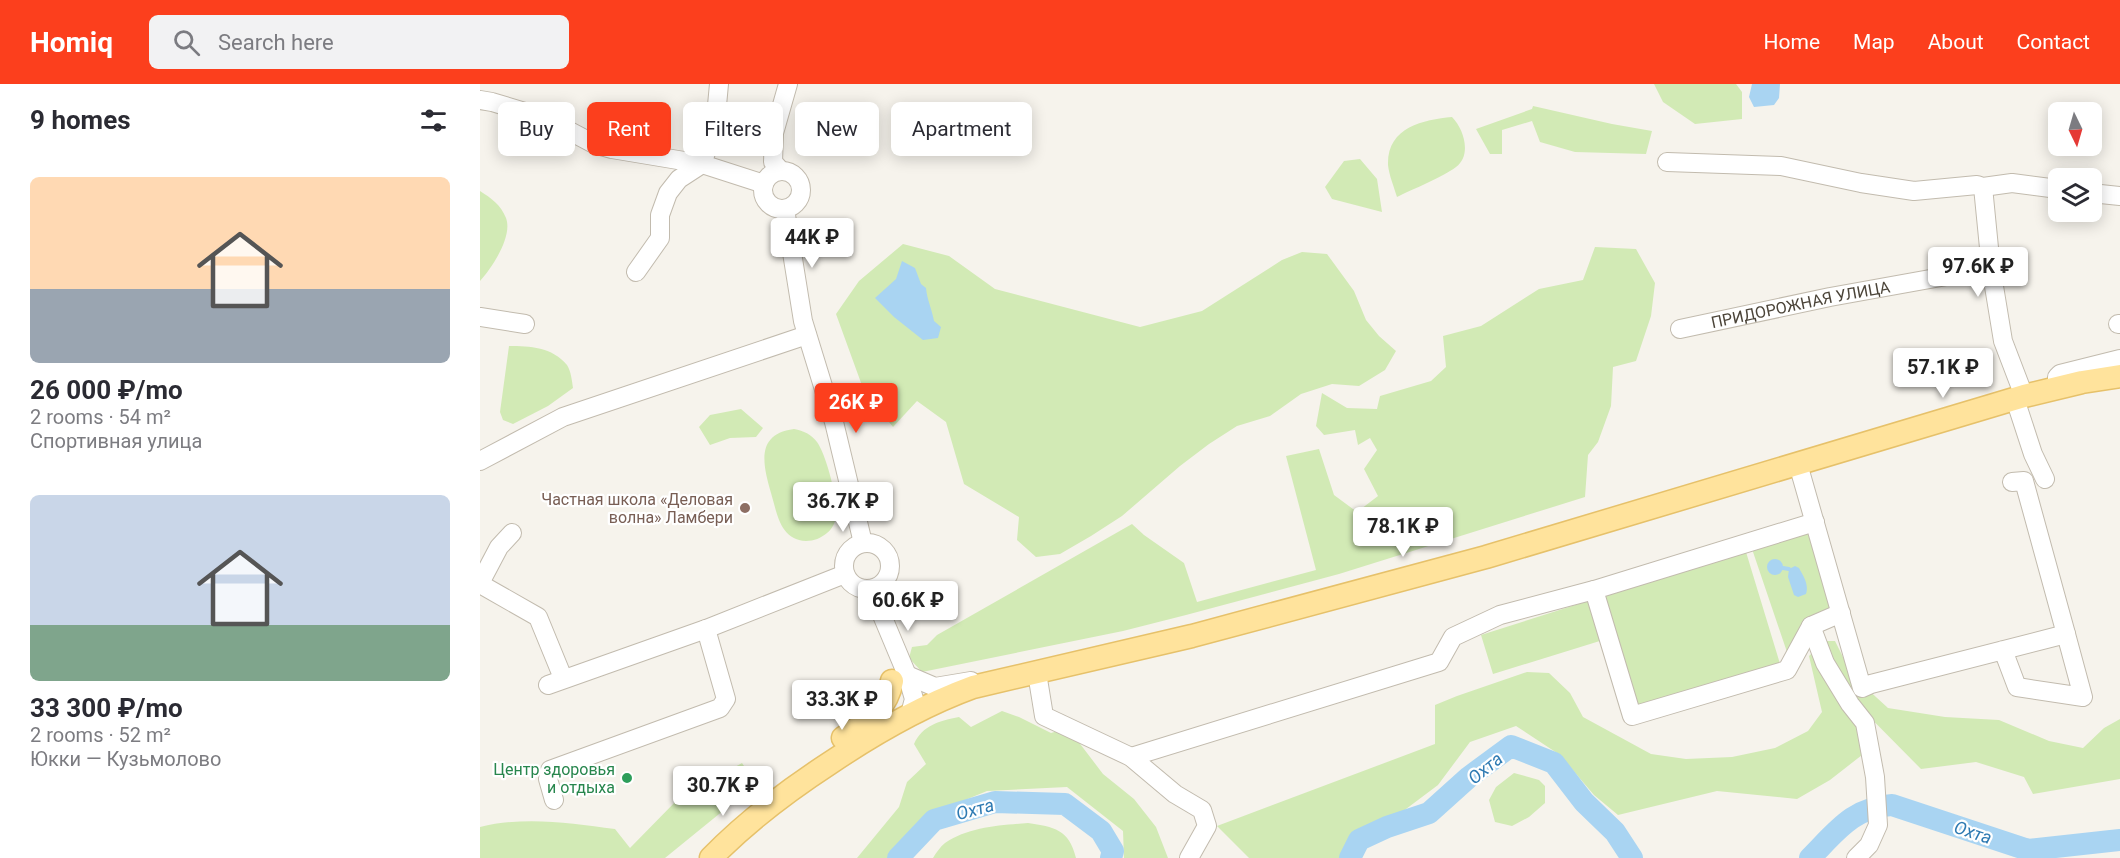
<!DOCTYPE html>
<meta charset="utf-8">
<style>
:root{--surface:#fff;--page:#f2f2f3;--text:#2b2b33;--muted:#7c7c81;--accent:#fc3f1d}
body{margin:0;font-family:Roboto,sans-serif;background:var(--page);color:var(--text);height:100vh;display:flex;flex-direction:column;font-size:22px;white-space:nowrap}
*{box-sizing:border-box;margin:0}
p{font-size:20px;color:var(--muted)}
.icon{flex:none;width:33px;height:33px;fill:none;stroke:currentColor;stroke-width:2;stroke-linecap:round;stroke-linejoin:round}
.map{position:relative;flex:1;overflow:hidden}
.side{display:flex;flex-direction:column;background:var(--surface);width:480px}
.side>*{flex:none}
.guide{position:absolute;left:18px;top:18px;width:570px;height:54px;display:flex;gap:12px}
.needle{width:39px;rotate:175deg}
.buttons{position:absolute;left:1568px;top:18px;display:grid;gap:12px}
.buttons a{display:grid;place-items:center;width:54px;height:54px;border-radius:9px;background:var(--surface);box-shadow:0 3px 15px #0003;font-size:30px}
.price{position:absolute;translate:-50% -51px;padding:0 14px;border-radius:6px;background:#fff;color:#222;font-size:20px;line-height:39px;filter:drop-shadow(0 2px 3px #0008)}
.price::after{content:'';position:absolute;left:50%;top:36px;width:18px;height:14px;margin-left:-9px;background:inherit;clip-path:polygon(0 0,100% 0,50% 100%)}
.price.active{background:var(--accent);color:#fff}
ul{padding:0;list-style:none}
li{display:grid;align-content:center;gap:12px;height:318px;padding:0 30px}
li span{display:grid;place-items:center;height:186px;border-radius:9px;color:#555}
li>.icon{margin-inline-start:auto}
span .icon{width:108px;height:108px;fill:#fffc;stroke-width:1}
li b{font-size:26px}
h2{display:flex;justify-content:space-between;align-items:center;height:72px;padding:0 30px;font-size:26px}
.pill{padding:0 21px;border-radius:9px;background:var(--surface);box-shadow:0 3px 15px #0003;font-size:21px;line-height:54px}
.pill.active{background:var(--accent);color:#fff}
header{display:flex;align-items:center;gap:36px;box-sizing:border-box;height:84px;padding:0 30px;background:var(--accent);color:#fff}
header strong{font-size:28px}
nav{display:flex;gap:33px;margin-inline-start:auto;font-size:21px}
.search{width:420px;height:54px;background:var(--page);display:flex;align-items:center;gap:15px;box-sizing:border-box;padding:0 21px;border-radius:9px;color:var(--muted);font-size:22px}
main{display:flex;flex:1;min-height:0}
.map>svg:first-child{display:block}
</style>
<header>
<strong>Homiq</strong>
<div class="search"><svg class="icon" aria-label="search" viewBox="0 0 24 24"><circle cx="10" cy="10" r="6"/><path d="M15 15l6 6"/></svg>Search here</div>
<nav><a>Home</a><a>Map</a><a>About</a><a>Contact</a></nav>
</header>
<main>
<section class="side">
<h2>9 homes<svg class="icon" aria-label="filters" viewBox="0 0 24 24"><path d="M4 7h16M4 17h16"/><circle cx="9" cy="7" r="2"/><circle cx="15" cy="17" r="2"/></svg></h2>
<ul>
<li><span style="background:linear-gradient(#ffd9b3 60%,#9aa5b1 0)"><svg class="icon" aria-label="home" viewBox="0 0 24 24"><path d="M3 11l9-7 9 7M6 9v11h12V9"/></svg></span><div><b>26 000 ₽/mo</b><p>2 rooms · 54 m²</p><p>Спортивная улица</p></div></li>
<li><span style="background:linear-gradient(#c9d6e8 70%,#7fa58c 0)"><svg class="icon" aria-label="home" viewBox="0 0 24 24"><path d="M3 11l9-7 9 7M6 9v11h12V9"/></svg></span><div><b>33 300 ₽/mo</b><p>2 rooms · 52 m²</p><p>Юкки — Кузьмолово</p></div></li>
</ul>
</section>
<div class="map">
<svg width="1640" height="774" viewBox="0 0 1640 774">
<rect width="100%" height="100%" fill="#f6f3ec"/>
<path fill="#d2eab5" d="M1174,0H1256L1262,8V35L1215,40L1183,18Z
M1053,22L1132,40L1172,47L1166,70L1095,68L1060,58L1052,37L1022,46V70H1010L996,45L1052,25Z
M972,33C984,45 992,71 976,83C963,93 933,105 917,113C914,103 909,91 908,81C907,43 943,36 972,33Z
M880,75L897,95L902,128L852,115L845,103L864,77Z
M0,107C11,114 21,121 26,134C33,152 12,184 0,197Z
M423,160L469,172L515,205L660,243L722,227L802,176L822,168L847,170L874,207L886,236L899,252L916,267L905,286L879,302L852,300L821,310L790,332L757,342L729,360L700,382L642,432L611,452L580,470L556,473L537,456L539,433L484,400L466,338L437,317L413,343L384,307L356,230L379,197Z
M1115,163L1156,165L1175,199L1171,232L1156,277L1133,283L1131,322L1118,358L1108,371L1105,413L859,490L706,531L643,547L442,588L429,574L432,563L447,561L457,551L652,440L664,451L704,479L717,518L836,486L806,372L839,365L854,411L877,428L898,412L884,385L897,366L890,354L878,361L875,346L844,351L836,342L842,309L867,324L897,325L900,312L951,297L966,283L963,252L1001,242L1059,205L1103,196Z
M29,262C50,262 72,263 87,281C91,287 92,297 93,304L68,322L33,340L23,336L20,328Z
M261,325L283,344L276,353L250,354L230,361L219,343L230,331Z
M314,345C324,347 331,350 337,358C346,370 359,419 356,433C355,439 352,445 347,449C341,454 334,457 326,457C300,456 297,429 291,409C283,381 275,350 314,345Z
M1328,448L1351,527L1309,574L1272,465Z
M1266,468L1301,583L1159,626L1124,511Z
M1111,516L1123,556L1013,590L1001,551Z
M1344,557H1355L1372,591L1408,624L1465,633L1519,636L1569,657L1603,664L1624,644L1640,635V695L1553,710L1544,693L1496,678L1441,685L1353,596L1383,645L1382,671L1350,696L1317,715L1237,707L1138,731L1114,711L1080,671L1036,642L990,658L958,701L922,728L876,750L863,774H769L737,742L955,660V621L977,612L1047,588L1069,589L1090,609L1103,633L1171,670L1206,675L1252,673L1295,664L1328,647L1342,628L1329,572Z
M522,627L539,633L571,649L588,644L623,690L654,715L676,743L688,774H644L643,747L587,703L507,707L451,730L418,762L412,774H377L419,723L427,698L446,680L434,660C443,641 459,637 479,633L491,643Z
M262,679L268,688L260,713L185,774H0V743C45,732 90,739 135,745L150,764L198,715Z
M1034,689L1059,696L1065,702V719L1049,733L1032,742L1015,738L1009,716L1016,703Z
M548,739C574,743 589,745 596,774H453C456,769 460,763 465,759C488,743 521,741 548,739Z"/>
<path fill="#a9d4f2" d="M1272,0H1300L1299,14L1294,21L1274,23L1269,13Z
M422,177L435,184L441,200L446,204C447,216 452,225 454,237L461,243L458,254L443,256L414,233L395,214L416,195Z
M1287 483a8 8 0 1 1 16 0a8 8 0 1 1-16 0Z
M1315,482L1319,484C1324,493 1329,501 1326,510L1318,513L1314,511L1308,493L1309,485Z"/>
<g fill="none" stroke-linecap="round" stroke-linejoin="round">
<path stroke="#a9d4f2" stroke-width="4" d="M1303,484L1309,485"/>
<path stroke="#a9d4f2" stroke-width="22" d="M418,774L454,736L515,718L585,720L621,747L633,767L631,774
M870,774L879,756L907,743L949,729L989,693L1031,662L1074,679L1104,718L1135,748L1152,774
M1330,774C1356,748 1373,723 1412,721L1548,766L1640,756"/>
<g stroke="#c2bbae" stroke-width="20">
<g id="minor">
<path d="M0,16L12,18L65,34L114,60L132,65L222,80L284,100"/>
<path d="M1187,78L1301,82L1381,99L1434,107L1497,101L1503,103L1532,99L1578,105"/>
<circle cx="302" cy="106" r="19"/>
<path d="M301,87L293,78L294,49L308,0"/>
<path d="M1503,103L1511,184L1523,257L1544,312"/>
<path d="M1611,109L1640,112"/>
<path d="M305,125L323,237L354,338L383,459"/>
<path d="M156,188L180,154V131L188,109L199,95L222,80L235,43L239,0"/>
<path d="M0,233L45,240"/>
<path d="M1638,240H1640"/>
<path id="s1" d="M1200,245L1350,213L1511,184"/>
<path d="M1577,304V293L1580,290L1640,275"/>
<path d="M1535,315L1553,370L1565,395"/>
<path d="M0,377L83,333L327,251"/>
<path d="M1318,380L1382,604L1391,600L1586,550L1603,613L1537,603L1523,566"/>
<path d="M1532,398L1544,397L1586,550"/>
<path d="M1335,438L1114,506L1152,632L1307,586L1331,542L1361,529"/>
<circle cx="387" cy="482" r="23"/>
<path d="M0,499L19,463L32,449"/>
<path d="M0,500L58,533L83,594"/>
<path d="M391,505L427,591L434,615L430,630"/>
<path d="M1331,542L1345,579L1370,620L1385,639L1395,693L1398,741L1389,761L1376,774"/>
<path d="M557,589L564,632L651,673L695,710L722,726L727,742L709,774"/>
<path d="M427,591L455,603L491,597"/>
<path d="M68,601L226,545L365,490"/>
<path d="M651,673L959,578L973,553L1020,531L1114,506"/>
<path d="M74,716L68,695L70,686L240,624L246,615L226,545"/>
</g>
</g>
<g stroke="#e6c16a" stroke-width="25">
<path id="major" d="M363,654C387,637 406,627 412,597
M231,774C267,737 307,707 350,679C396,648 441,622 493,603L712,552L1006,473L1544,312L1602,298L1640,292"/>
</g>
<use href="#minor" stroke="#fff" stroke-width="18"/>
<use href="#major" stroke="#ffe39c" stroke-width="22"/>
</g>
<circle fill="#8d6e63" stroke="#fff" stroke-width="2" cx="265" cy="424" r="6"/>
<circle fill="#2e9e5b" stroke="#fff" stroke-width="2" cx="147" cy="694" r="6"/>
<g text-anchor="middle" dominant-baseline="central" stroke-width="4.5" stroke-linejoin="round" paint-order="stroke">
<g font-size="16" fill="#4b4439" stroke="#fff">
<text stroke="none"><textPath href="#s1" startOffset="123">ПРИДОРОЖНАЯ УЛИЦА</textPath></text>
</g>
<g font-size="16" fill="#785e54" stroke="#fff" text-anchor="end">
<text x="253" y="415">Частная школа «Деловая<tspan x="253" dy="18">волна» Ламбери</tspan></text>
</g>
<g font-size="16" fill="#27864d" stroke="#fff" text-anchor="end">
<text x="135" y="685">Центр здоровья<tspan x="135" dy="18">и отдыха</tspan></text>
</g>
<g font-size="18" font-style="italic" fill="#2e7ab2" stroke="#fff">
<text transform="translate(1005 684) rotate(-39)">Охта</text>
<text transform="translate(495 725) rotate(-15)">Охта</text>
<text transform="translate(1493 748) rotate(18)">Охта</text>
</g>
</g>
</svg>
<div class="buttons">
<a><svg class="needle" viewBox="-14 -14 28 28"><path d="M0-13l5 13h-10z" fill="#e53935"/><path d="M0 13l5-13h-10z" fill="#7c7c81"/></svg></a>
<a><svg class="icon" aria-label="layers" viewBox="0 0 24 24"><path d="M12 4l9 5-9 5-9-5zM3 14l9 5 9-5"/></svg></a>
</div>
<b class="price" style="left:332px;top:185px">44K ₽</b>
<b class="price" style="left:1498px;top:214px">97.6K ₽</b>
<b class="price" style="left:1463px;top:315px">57.1K ₽</b>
<b class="price active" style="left:376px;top:350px">26K ₽</b>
<b class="price" style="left:363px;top:449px">36.7K ₽</b>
<b class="price" style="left:923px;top:474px">78.1K ₽</b>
<b class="price" style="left:428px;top:548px">60.6K ₽</b>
<b class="price" style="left:362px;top:647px">33.3K ₽</b>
<b class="price" style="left:243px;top:733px">30.7K ₽</b>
<div class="guide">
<a class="pill">Buy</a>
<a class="pill active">Rent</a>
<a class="pill">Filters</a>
<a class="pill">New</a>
<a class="pill">Apartment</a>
</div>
</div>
</main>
